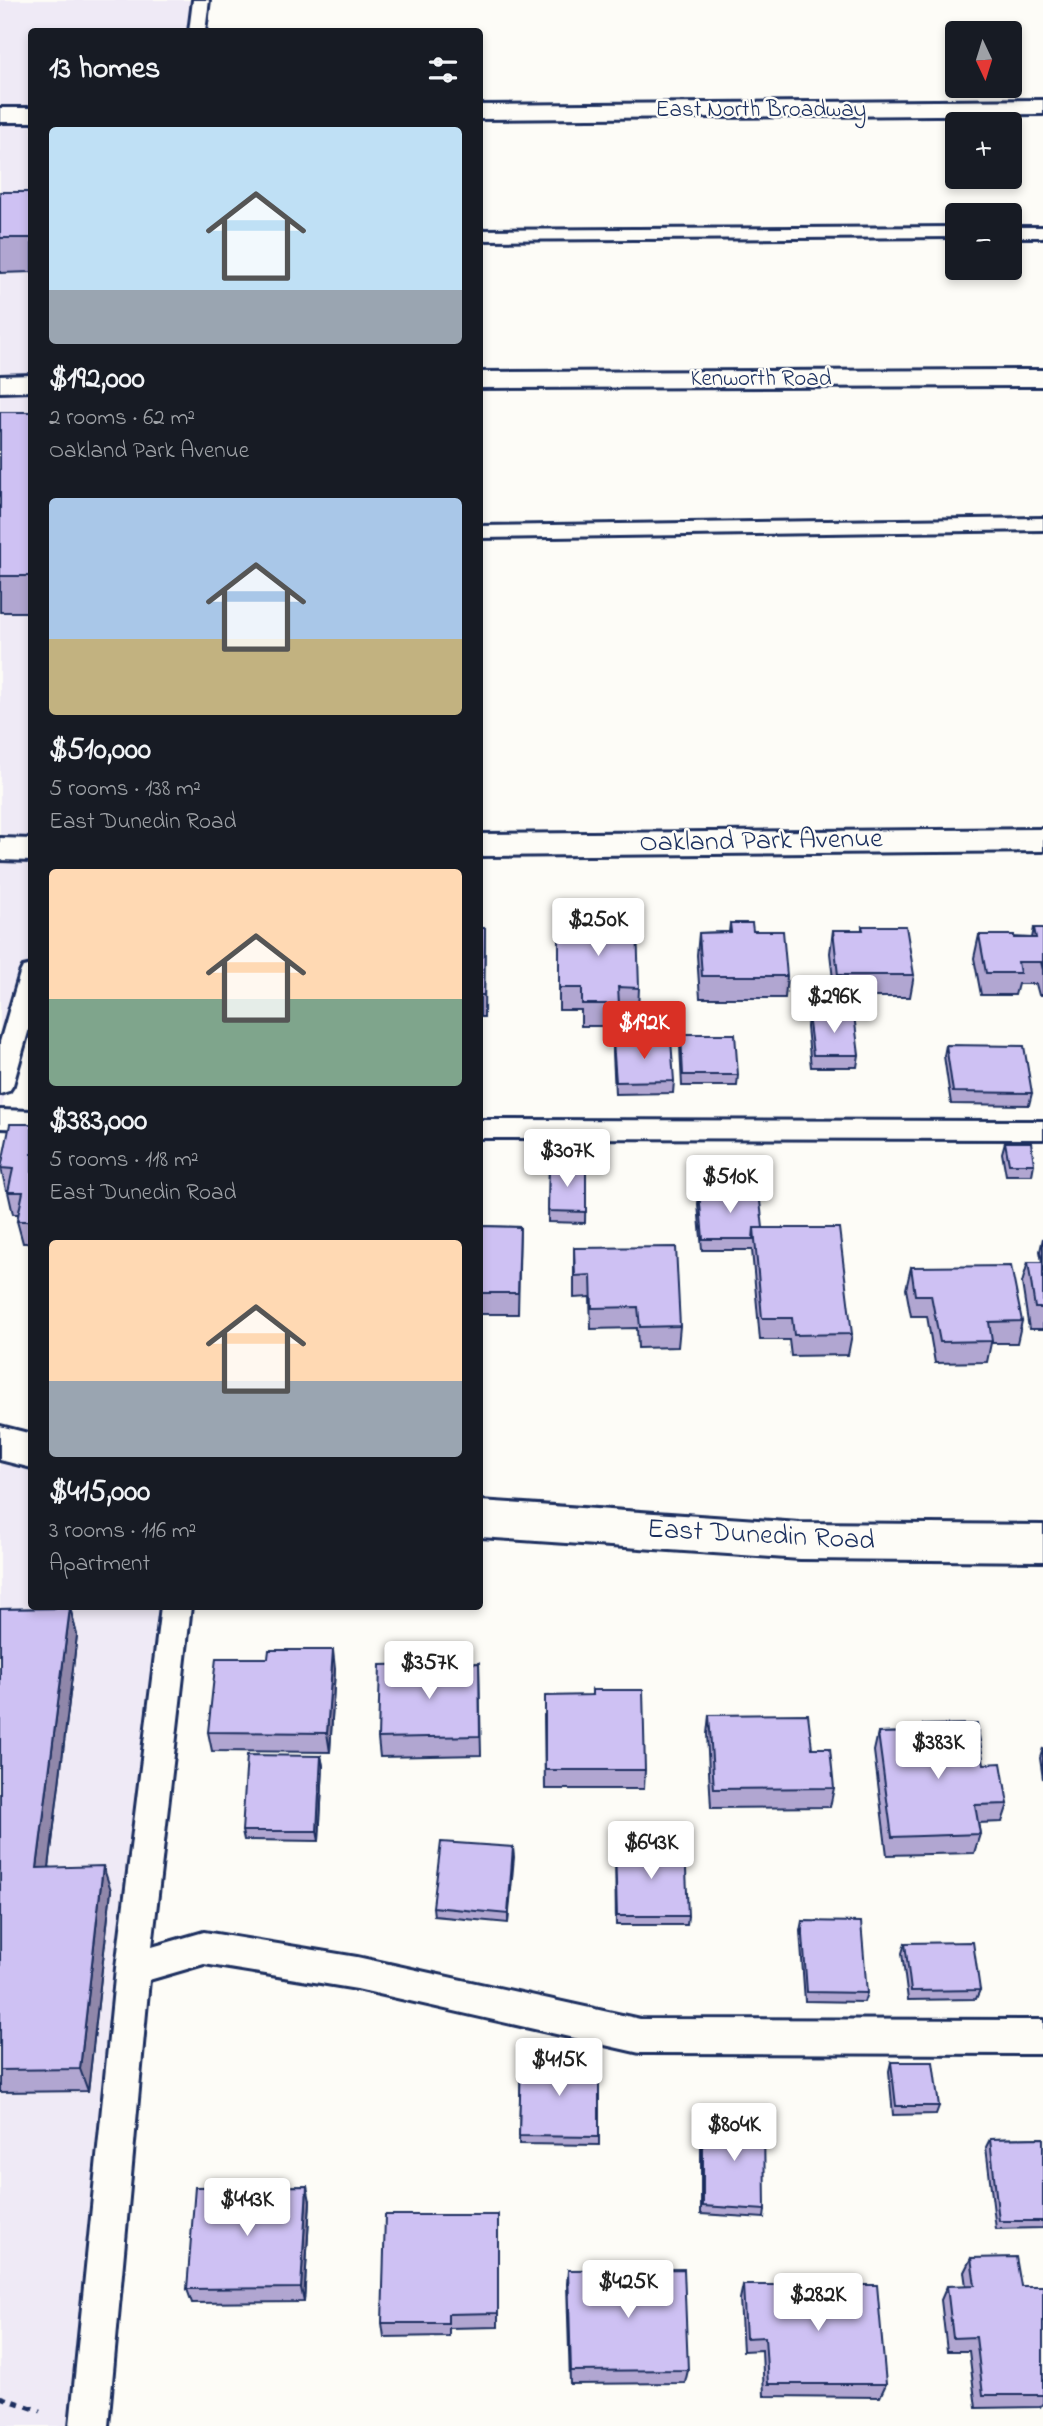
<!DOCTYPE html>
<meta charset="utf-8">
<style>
:root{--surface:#171b24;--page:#242831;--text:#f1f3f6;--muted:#9ea1a6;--accent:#d93025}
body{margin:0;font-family:"Indie Flower",sans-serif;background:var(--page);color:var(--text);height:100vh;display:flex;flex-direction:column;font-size:26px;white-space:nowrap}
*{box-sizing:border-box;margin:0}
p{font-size:23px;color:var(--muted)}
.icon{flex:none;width:38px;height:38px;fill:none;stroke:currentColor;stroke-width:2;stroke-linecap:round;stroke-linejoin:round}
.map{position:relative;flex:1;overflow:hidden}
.panel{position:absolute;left:28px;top:28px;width:455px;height:1582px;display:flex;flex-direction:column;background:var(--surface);border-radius:7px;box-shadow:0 4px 10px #0003}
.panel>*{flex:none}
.needle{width:46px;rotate:176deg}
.fabs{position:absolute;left:945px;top:21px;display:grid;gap:14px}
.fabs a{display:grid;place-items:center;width:77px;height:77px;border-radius:7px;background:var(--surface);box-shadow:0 4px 10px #0003;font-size:35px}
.price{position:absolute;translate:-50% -60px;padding:0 16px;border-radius:7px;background:#fff;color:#222;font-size:23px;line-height:46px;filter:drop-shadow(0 2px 4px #0008)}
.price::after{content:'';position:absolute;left:50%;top:42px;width:21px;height:16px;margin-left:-10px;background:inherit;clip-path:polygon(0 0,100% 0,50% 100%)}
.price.current{background:var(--accent);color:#fff}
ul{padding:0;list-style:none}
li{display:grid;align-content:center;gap:14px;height:371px;padding:0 21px}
li span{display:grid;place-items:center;height:217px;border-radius:7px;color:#555}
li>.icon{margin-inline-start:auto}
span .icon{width:126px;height:126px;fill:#fffc;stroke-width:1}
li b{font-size:30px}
h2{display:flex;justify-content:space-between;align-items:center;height:84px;padding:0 21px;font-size:30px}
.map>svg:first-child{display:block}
</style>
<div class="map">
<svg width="1043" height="2426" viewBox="0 0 1043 2426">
<rect width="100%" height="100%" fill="#fdfcf7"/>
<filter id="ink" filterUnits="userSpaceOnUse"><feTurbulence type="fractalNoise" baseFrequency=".0143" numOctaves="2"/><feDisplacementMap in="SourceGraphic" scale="14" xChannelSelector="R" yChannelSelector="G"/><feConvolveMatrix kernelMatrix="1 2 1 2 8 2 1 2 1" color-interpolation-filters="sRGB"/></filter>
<g filter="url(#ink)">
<path fill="#efeaf6" d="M0,0H208L203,31L32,32V994L0,1114Z
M0,1450L31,1458L32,1606L185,1607L100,2426H0Z"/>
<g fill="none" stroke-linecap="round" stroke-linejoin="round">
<g stroke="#1b2f5e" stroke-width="6">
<path id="service" d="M193,0H209L205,32H189Z
M957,227V237L480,240V230Z
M1010,227H1043V237H1010Z
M1043,518V530L480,538V526Z
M32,965V1018L13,1085L9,1091L0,1094V1042L20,973L23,967Z
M0,1110L32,1111V1129L0,1128Z
M480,1120L1043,1121V1139L480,1138Z
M161,1606H191L152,1947L204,1932L357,1957L640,2019L1043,2020V2054L640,2053L357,1989L204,1964L149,1980L108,2426H70L116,1968Z"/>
</g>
<g stroke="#1b2f5e" stroke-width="6">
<path id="minor" d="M1043,100V114L480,119V105Z
M0,108H32V122H0Z
M1043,370V386L480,388V372Z
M32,375V391L0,392V376Z
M0,1426L32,1434V1468L0,1460Z
M480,1501L800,1523L1043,1525V1561L800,1559L480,1537Z"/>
</g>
<g stroke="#1b2f5e" stroke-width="6">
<path id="secondary" d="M1043,829V851L480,856V834Z
M0,838L32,839V861L0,860Z"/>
</g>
<path stroke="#1b2f5e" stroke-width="5" stroke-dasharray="7 7" stroke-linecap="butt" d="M0,2397L41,2411"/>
<use href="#service" fill="#fdfcf7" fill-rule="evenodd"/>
<use href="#minor" fill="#fdfcf7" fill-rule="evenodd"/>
<use href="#secondary" fill="#fdfcf7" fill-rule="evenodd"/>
</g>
<path fill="#b1a6d1" stroke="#1b2f5e" stroke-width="2" d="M0,192H32V272L0,273Z
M0,412H32V612H0Z
M730,923L753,931L787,976L785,998H700L697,955L699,933L729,932Z
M614,926L639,988L638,1010L618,1009V1026H581V1010H559V939Z
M862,926L914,975L910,997H835L830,953L833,930H862Z
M480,928H485L484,1017H480Z
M1034,928H1043V995H1039L1036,984H1018L1015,995H981L974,958L979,935L1032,938Z
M808,1015L859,1055L857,1067H811L807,1027Z
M681,1034L738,1075L737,1086H682L680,1046Z
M613,1041L674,1081L673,1093L615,1094L613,1053Z
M946,1045L1032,1093L1029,1105L951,1104L944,1056Z
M32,1124V1243H23L17,1221L19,1214H13L8,1192V1190H6L1,1168Z
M1005,1142L1034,1164L1032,1175H1006L1002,1153Z
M549,1166L586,1167L585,1223L548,1222Z
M699,1192L763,1228L852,1334L848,1355L791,1356L789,1340H760L752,1250H702L698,1204Z
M480,1226L520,1227L518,1314H480Z
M1043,1238V1329H1029L1022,1283L1028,1262H1042L1040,1251Z
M574,1248L680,1326L678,1347L638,1348L637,1328L591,1329L590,1297L574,1298Z
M911,1267L1022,1321L1017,1343H991L987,1362L935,1363L927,1316H911L906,1289Z
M70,1608L77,1635L49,1867L111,1890L88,2091L0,2092V1609Z
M268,1658L335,1669L330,1752L212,1751L208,1732Z
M479,1663L481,1755L380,1757L378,1738Z
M592,1690L645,1770L644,1789H545L544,1715L592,1695Z
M709,1715L812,1748L834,1788L830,1807L711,1808L707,1734Z
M923,1725L984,1764L1008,1804L1002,1822L978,1823L980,1834L974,1853L887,1855L874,1751L878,1733L922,1732Z
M1043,1748V1779L1040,1758Z
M321,1756L323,1766L319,1841L244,1840L242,1831Z
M615,1846L688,1916L687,1925H616Z
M513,1847L508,1923L434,1916L433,1907Z
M802,1921L867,1993L864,2002L805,2001L800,1931Z
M905,1943L980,1990L976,1999L908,2000L902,1953Z
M521,2058L599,2137V2145L519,2144Z
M891,2062L939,2106L936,2114L893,2115L889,2071Z
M703,2116L765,2210L764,2218L701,2214V2125Z
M1043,2138V2228L996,2229L986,2147L990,2139Z
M310,2201L304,2302L192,2303L187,2289Z
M498,2215V2327L449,2328V2336L384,2337L382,2323Z
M971,2258L1021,2286H1043V2403L1040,2407L976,2408L969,2351H947L941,2300L947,2286H966L964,2272Z
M568,2270L688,2370L685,2383L570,2384L567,2284Z
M743,2285L886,2384L880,2397L764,2396L762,2350L743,2351L740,2299Z"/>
<path fill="#9087aa" stroke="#1b2f5e" stroke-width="2" d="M70,1608L77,1635L46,1892L37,1868Z
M333,1650L335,1669L330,1752L327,1733Z
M321,1756L323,1766L319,1841L317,1831Z
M513,1847L514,1857L508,1923V1914Z
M103,1866L111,1890L88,2091L80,2069Z
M307,2186L310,2201L304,2302L301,2288Z"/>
<path fill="#cec1f3" stroke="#1b2f5e" stroke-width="2" d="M0,192H32V238H0Z
M0,412H32V576H0Z
M559,917H613L614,926H637L639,988L618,987L619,1004H582V988H559Z
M730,923H752L753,931H783L787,976H702L699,933L731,932Z
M862,926H906L914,975H838L833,930H863Z
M480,928H485L484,995H480Z
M1034,928H1043V970L1041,962H1018L1020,973H986L979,935H1014V938H1036Z
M808,1015H854L859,1055H813Z
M681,1034H735L738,1075H683Z
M671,1040L674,1081L616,1082L613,1041Z
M946,1045L1024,1046L1032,1093L953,1092Z
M10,1124H32V1221H17L23,1192H8L13,1169L1,1168Z
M1005,1142H1031L1034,1164H1009Z
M549,1166L586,1167V1212L548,1211Z
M699,1192H759L763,1228H754L753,1239H703Z
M480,1226L520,1227L518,1293H480Z
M754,1228H839L852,1334L794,1335L792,1318H762Z
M676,1247L680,1326L640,1327L638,1307L592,1308L591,1275L575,1276L574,1248Z
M1028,1262H1043V1308H1035Z
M1011,1266L1022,1321L989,1322L992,1341L940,1342L931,1295H915L911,1267Z
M70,1608L37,1868L103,1866L80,2069L0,2070V1609Z
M269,1650H333L327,1733L208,1732L216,1658H268Z
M479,1663L480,1736L378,1738L380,1665Z
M592,1690H643L645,1770H545V1696L593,1695Z
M808,1714L812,1748H830L834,1788L714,1789L709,1715Z
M977,1724L984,1764L1001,1763L1008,1804L975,1805L980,1834L892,1837L878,1733L925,1732L923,1725Z
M247,1755L321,1756L317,1831H242Z
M441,1842L513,1847L508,1914L433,1907Z
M615,1846H685L688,1916H617Z
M802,1921L861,1922L867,1993L807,1992Z
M973,1942L980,1990L911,1991L905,1943Z
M521,2058L599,2059V2137L519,2136Z
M891,2062H933L939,2106H896Z
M703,2116L764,2119L765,2210L703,2206Z
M1043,2138V2221H999L990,2139Z
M307,2186L301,2288L187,2289L195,2187Z
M385,2215H498V2313L448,2314V2323H382Z
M1016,2257L1021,2286H1043V2395H983L976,2337L953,2338L947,2286L975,2285L971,2258Z
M684,2269L688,2370L571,2371L568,2270Z
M743,2285H877L886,2384H768L765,2337L746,2338Z"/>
</g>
<g text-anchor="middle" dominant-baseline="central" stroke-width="5" stroke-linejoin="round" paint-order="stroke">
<g font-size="23" fill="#1b2f5e" stroke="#fdfcf7">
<text x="761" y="110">East North Broadway</text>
<text x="761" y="379">Kenworth Road</text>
</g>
<g font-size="28" fill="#1b2f5e" stroke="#fdfcf7">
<text transform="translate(761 842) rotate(-1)">Oakland Park Avenue</text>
<text transform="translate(761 1536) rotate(3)">East Dunedin Road</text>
</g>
</g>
</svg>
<div class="fabs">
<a><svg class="needle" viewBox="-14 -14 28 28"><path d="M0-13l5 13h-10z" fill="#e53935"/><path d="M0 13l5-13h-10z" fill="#9ea1a6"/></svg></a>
<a>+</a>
<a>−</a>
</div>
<b class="price" style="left:598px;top:958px">$250K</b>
<b class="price" style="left:834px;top:1035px">$296K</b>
<b class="price current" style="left:644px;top:1061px">$192K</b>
<b class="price" style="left:567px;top:1189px">$307K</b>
<b class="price" style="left:730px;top:1215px">$510K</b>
<b class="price" style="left:429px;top:1701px">$357K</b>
<b class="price" style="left:938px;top:1781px">$383K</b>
<b class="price" style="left:651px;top:1881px">$643K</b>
<b class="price" style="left:559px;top:2098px">$415K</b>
<b class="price" style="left:734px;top:2163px">$804K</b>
<b class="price" style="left:247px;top:2238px">$443K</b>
<b class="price" style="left:628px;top:2320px">$425K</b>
<b class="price" style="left:818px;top:2333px">$282K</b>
<section class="panel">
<h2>13 homes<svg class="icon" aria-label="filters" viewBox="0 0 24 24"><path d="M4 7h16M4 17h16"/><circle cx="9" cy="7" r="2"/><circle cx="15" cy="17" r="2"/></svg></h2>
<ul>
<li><span style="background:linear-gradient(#bfe0f5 75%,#9aa5b1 0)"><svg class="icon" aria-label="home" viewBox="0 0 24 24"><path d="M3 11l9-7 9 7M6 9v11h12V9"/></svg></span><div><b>$192,000</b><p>2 rooms · 62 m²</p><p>Oakland Park Avenue</p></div></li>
<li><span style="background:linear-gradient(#a9c7e8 65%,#c2b280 0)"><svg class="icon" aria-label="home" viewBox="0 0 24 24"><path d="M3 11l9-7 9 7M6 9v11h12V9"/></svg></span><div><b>$510,000</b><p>5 rooms · 138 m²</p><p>East Dunedin Road</p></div></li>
<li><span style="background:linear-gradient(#ffd9b3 60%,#7fa58c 0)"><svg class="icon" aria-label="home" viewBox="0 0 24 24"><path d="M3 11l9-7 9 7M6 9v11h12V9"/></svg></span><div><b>$383,000</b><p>5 rooms · 118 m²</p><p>East Dunedin Road</p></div></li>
<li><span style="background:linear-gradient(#ffd9b3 65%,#9aa5b1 0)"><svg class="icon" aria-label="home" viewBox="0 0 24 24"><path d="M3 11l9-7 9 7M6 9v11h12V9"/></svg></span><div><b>$415,000</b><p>3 rooms · 116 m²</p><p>Apartment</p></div></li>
</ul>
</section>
</div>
